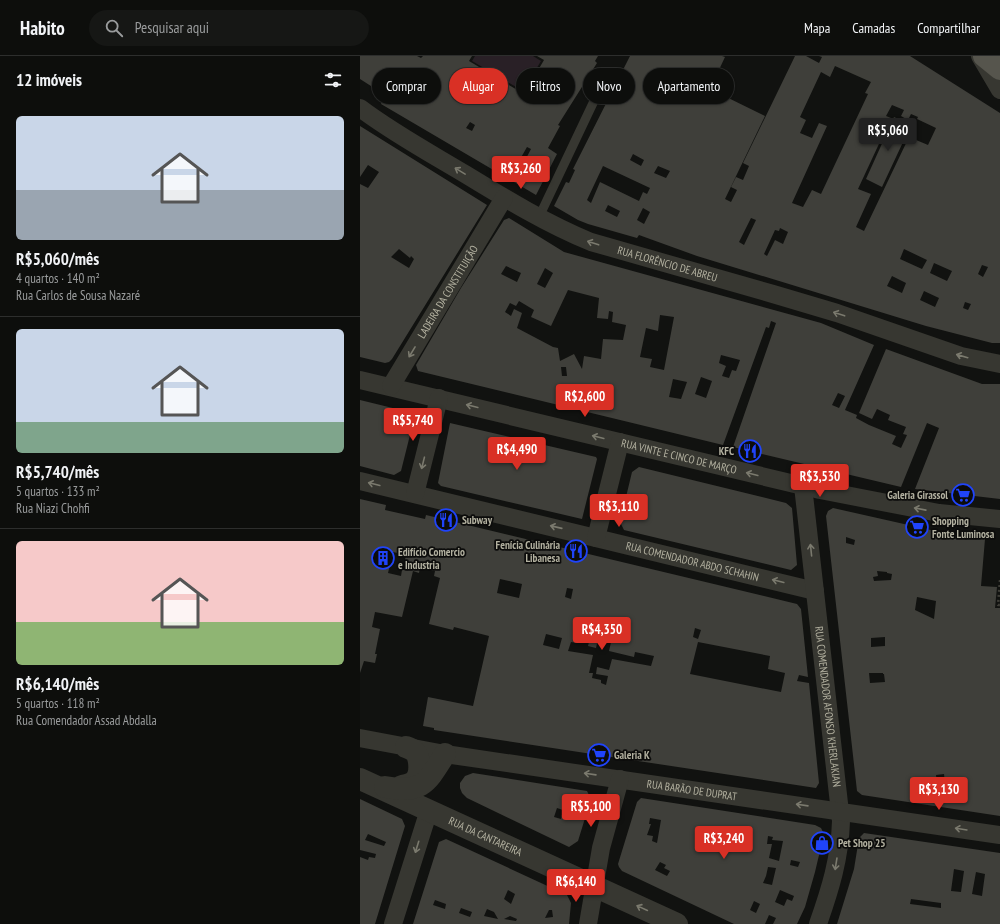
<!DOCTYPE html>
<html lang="pt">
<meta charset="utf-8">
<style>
:root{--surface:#0d0e0c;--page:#161715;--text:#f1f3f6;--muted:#9a9c9d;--line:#2d2e2d;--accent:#d93025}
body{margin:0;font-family:"PT Sans Narrow",sans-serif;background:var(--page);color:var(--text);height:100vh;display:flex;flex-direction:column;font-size:15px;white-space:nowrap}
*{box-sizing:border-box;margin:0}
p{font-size:13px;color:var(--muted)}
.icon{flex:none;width:22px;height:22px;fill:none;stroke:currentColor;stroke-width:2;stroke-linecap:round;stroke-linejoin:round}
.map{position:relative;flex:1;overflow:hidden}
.details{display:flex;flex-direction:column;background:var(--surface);width:360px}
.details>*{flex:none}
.guide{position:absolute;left:12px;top:12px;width:380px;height:36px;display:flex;gap:8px}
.price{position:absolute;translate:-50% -34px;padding:0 9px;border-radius:4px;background:var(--accent);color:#fff;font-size:13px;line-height:26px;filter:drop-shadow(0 1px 2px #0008)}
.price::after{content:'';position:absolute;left:50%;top:24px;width:12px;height:9px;margin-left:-6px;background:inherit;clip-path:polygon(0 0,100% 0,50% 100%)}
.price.selected{background:#222;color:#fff}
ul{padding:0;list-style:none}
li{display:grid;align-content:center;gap:8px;height:212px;padding:0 16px}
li+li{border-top:1px solid var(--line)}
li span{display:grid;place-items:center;height:124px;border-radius:6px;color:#555}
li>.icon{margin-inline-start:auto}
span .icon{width:72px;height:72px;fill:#fffc;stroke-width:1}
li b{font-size:17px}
h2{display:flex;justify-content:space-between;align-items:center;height:48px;padding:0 16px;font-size:17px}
.chip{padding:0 14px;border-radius:18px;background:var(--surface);box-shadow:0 1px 3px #0004,0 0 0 1px var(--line);font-size:14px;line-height:36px}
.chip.selected{background:var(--accent);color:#fff}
header{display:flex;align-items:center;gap:24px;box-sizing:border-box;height:56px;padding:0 20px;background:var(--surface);border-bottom:1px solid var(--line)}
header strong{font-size:19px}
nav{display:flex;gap:22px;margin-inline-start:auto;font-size:14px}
.search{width:280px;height:36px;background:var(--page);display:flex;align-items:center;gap:10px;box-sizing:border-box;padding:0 14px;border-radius:22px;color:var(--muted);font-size:15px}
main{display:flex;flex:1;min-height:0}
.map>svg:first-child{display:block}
</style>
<header>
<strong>Habito</strong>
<div class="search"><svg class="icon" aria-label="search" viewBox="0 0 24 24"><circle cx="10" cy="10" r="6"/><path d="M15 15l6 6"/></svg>Pesquisar aqui</div>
<nav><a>Mapa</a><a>Camadas</a><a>Compartilhar</a></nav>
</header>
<main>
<section class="details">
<h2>12 imóveis<svg class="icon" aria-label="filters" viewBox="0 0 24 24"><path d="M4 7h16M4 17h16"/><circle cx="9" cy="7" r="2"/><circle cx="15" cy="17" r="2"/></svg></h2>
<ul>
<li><span style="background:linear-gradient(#c9d6e8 60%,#9aa5b1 0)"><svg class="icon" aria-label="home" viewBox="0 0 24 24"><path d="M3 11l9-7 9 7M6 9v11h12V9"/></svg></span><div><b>R$5,060/mês</b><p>4 quartos · 140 m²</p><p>Rua Carlos de Sousa Nazaré</p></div></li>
<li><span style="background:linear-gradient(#c9d6e8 75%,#7fa58c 0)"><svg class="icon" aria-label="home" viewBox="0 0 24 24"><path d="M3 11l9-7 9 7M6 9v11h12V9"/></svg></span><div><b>R$5,740/mês</b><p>5 quartos · 133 m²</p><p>Rua Niazi Chohfi</p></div></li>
<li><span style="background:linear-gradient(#f6c9c9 65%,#8fb573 0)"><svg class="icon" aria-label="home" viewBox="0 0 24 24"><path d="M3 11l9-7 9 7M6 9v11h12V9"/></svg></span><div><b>R$6,140/mês</b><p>5 quartos · 118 m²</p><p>Rua Comendador Assad Abdalla</p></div></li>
</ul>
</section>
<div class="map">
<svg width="640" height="868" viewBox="0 0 640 868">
<rect width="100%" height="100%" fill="#111210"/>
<path fill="#292026" d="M115,0H173L181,5L163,35L112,5Z"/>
<path fill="#3f3f3a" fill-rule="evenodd" d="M0,0H57L61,2L63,0H112L109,5L164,38L184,4L177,0H238L235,5L237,7L198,69L200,70L188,92L197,98L176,139L21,48L25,39L0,23ZM110,66L115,69L112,75L106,72ZM167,91L171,93L160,114L155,112Z
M270,0H362L365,1L350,33L405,60L365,143L371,146L377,134L371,131L376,121L383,124L389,110L383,107L435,0H446L459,7L462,1L459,0H550L640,57V287H632L566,270L337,200L290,183L279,179L277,182L228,168L218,164L194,150L206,126L209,127L215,114L213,113ZM475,10L511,26L505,37L508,38L461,138L452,134L443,151L432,147L467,70L459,67L452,82L440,77L446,64L440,61L461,16L470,21ZM532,49L544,54L541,60L548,64L551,58L558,61L557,63L576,72L568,89L549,81L504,175L496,171L511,138L498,133L531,62L526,60ZM273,98L284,104L281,110L270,104ZM243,110L290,132L287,138L283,136L279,145L240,126L231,147L227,144ZM298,110L310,115L306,122L294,117ZM248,149L260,155L257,161L245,155ZM283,152L290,156L284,168L277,164ZM391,162L396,164L384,189L379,186ZM420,172L428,176L423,188L415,184L407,200L404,198L415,174L419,175ZM544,193L567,204L562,213L540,203ZM574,207L592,215L587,225L570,217ZM622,209L628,211L623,221L618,218ZM532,220L546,227L542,237L527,230ZM564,235L579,242L575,251L560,244ZM605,246L611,248L608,254L603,252Z
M534,61L551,69L522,131L506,123Z
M0,70L127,149L32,303L29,306L25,307L0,301V128L8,132L19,116L8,109L0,121ZM39,193L50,202L51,200L54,203L49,212L31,201Z
M149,162L204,196L432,259L461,267L514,289L485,354L497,359L496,362L509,369L536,380L532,388L541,392L547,379L543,378L546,371L528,364L530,359L517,353L512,363L499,357L526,293L622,328H640V443L555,433L579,372L567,367L541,431L373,391L416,267L411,265L409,272L406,271L363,389L58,315L56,309L101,232L144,164ZM146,210L161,217L157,226L141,218ZM185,212L193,217L185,232L177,228ZM208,234L239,242L237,262L248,263L249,255L253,256L252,266L266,269L263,284L243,283L241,303L224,300L222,313L214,298L200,305L198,292L193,291L157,272L162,257L154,253L151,260L145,256L150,247L156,250L159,245L174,254L171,261L191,270ZM300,259L314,261L304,314L290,311L292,303L280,301L286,272L298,275ZM361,299L380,304L376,315L372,314L369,322L362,320L366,310L359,307ZM201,311H206L207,320H202ZM341,321L352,325L346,342L335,338ZM313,323L327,326L321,343L309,341ZM478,337L485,340L479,352L472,349Z
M0,344L49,356L54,363L41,415L34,419L0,410Z
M90,367L236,401L237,403L222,463L81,430L78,427Z
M279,411L426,447L432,452L437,509L431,514L264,474L260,466L272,416Z
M0,443L26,449L25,454L65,463L66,459L437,548L441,553L448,621L439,619L437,625L449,627L459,727L456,732L74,674V672L63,670L68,641L113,650L129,580L94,571L93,574L69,568L80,522L74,520L75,515L60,512L59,517L53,515L42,561L15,556L12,571L20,573L15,598H17L15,607L4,605L0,617ZM33,496L46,499L45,504L48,505L47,509H50L49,514H42L41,520L28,517ZM140,523L162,528L159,542L137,537ZM207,532L213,533L211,543L205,541ZM335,572L341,574L338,583L333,581ZM219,574L231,577L228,590L236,592L239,579L252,582L249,595L274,601L275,596L294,600L291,610L252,603L249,614L237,611L236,618L248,620L246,629L241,627V624L232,622L233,617H229L233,599L208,595L211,586L216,587ZM186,578L202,582L199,593L183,589ZM338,586L410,600L408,613L425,617L421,636L330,618Z
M473,452L584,477L625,483L621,530L637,531L635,552H640V760L502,739L497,735L466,460L468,455ZM486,481L495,484L494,489L486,487ZM517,515L527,516V517L532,518L531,524L514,525L513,521L518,520ZM557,541L576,545L574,563L555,554ZM525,581V590L511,591V582ZM509,617H523V618H524L525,626L510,627ZM584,718L585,727L577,728L576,719Z
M113,717L227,735L230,741V746L218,785L209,791L107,742L102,737L100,732V727L105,720ZM197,752L203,754L201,763L194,761Z
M281,742L455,769L461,772L464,778L455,816L445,851L437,868H413L416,862L409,859L405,868H374L262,815L259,811L258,808L277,746ZM290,762L301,764L297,787L292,785L293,780L287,779L291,768H289ZM349,772L354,773L353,779L348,778ZM408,780L413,781L412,784L423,785L419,805L409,802L412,788H407ZM431,804L440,806L438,811L430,809ZM300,806L306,809L304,812L310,815L307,820L295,814ZM408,811L416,812L412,829L403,827L406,820ZM420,834L434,840L432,845L427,843L424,850L415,846ZM394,845L400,848L396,857L390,854Z
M0,743L42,763L45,770L15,868H0V801L8,804L9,801L15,802L16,798L0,794ZM8,778L26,786L24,790L5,784Z
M504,777L640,797V868H477L494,813L499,782ZM594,813L604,815L601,836L591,835ZM616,816L625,818L622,840L612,838ZM551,843L581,847V852L550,848Z
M86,783L207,839L211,847L209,868H53L79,786ZM148,834L155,838L151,848L144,843ZM75,844L86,848L85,853L73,849ZM101,852L112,856L110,861L99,857ZM127,853L134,856L138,863L124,860ZM189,854H192L193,861L185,862ZM150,860L157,863L156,865L144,863Z"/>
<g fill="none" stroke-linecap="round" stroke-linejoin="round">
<path stroke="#3e3d37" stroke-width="2.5" stroke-dasharray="2 3" stroke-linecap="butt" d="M640,524L638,549H640"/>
<path stroke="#373731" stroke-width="9" d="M179,161L234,45"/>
<g stroke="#373731" stroke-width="18">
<path d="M620,0L640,34"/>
<path id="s1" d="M0,52C33,77 70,97 105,118C146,143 187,168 231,186L413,238L477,257L601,300L640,308"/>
<path id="s2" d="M0,324L460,434L579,457L640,463"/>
<path id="s3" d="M31,330L144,142"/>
<path id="s4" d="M0,425L455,535"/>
<path id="s5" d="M443,430L481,765C480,802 470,834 458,868"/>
<path d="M55,438L79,342"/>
<path d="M236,482L260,386"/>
<path id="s6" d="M0,682L85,698L640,779"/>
<path d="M33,868L69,754"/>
<path d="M228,868L241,792L260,723"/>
</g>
<g stroke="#373731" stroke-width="22">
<path id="s7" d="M0,723L317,868"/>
<path d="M42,730C47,729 53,728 56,723C61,717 60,701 55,696C53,694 49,692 46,691"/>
<path d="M25,731C63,737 66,728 85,698"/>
</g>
<path stroke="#56554d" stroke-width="22" d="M624,0L640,13"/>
</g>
<defs><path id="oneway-shaft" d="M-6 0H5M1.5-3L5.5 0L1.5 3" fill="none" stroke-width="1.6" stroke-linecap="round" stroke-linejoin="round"/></defs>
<g stroke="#7b7a6e">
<use href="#oneway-shaft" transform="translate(100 115) rotate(-149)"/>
<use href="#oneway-shaft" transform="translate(233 187) rotate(-162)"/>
<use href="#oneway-shaft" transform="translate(479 258) rotate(-162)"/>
<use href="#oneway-shaft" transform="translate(52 296) rotate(121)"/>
<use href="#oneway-shaft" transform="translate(602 300) rotate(-164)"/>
<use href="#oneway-shaft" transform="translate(112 350) rotate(-166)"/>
<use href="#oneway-shaft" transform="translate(238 381) rotate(-166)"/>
<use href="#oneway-shaft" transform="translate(63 407) rotate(104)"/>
<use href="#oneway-shaft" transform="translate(392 418) rotate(-166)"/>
<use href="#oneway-shaft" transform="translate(14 428) rotate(-166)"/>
<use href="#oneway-shaft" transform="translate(560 453) rotate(-169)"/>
<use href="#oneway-shaft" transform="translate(196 471) rotate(-167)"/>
<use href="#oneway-shaft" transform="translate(451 494) rotate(-96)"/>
<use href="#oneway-shaft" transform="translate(418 525) rotate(-166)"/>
<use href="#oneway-shaft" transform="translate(230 718) rotate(-172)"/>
<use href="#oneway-shaft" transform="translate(442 749) rotate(-172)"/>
<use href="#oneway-shaft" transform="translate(601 773) rotate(-171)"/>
<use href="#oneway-shaft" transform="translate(57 791) rotate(107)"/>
<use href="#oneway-shaft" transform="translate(476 808) rotate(99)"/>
<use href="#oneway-shaft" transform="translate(282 852) rotate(-155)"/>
</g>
<defs>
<g id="restaurant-ring" transform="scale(1.15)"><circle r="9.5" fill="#0c0c0b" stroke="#2044fa" stroke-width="1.5"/><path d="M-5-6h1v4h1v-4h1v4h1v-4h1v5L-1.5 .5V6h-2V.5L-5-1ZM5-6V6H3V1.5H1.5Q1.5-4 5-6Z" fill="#2044fa"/></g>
<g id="supermarket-ring" transform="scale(1.15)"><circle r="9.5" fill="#0c0c0b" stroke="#2044fa" stroke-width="1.5"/><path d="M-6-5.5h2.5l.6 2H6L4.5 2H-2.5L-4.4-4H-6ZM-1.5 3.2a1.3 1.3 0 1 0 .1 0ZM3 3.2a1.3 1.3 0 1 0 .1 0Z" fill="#2044fa"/></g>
<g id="building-ring" transform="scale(1.15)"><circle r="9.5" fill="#0c0c0b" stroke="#2044fa" stroke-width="1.5"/><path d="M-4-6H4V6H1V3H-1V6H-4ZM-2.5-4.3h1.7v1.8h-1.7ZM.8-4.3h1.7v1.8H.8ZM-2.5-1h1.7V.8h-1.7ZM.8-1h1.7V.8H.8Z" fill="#2044fa"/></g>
<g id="shop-ring" transform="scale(1.15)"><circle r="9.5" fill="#0c0c0b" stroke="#2044fa" stroke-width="1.5"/><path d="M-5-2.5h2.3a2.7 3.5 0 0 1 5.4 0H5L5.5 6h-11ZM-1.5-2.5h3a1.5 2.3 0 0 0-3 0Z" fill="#2044fa"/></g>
</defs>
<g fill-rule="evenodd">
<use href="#restaurant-ring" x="390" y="395"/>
<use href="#supermarket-ring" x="603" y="439"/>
<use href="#restaurant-ring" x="86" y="464"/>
<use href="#supermarket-ring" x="557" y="471"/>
<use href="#restaurant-ring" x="216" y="495"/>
<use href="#building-ring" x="23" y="502"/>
<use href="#supermarket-ring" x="239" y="699"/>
<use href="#shop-ring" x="462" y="787"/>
</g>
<g text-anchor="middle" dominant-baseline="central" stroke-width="3.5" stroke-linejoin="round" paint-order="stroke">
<g font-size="11" fill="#b3b1a0" stroke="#0c0c0b">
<text stroke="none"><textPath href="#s1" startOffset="347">RUA FLORÊNCIO DE ABREU</textPath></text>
<text stroke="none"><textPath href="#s3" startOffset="110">LADEIRA DA CONSTITUIÇÃO</textPath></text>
<text stroke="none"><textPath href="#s2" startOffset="328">RUA VINTE E CINCO DE MARÇO</textPath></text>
<text stroke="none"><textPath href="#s4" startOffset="342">RUA COMENDADOR ABDO SCHAHIN</textPath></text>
<text stroke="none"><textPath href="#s5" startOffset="222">RUA COMENDADOR AFONSO KHERLAKIAN</textPath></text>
<text stroke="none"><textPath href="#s6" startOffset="336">RUA BARÃO DE DUPRAT</textPath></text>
<text stroke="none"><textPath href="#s7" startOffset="138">RUA DA CANTAREIRA</textPath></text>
</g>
<g font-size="11" font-weight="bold" fill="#b3b1a0" stroke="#0c0c0b" text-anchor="start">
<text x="374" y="395" text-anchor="end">KFC</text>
<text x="588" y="439" text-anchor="end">Galeria Girassol</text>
<text x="102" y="464">Subway</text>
<text x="572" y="465">Shopping<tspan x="572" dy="13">Fonte Luminosa</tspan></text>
<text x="200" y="489" text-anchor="end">Fenícia Culinária<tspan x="200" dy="13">Libanesa</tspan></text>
<text x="38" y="496">Edifício Comercio<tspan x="38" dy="13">e Industria</tspan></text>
<text x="254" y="699">Galeria K</text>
<text x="478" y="787">Pet Shop 25</text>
</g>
</g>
</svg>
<b class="price selected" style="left:528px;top:96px">R$5,060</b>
<b class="price" style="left:161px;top:134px">R$3,260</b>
<b class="price" style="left:225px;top:362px">R$2,600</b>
<b class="price" style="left:53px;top:386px">R$5,740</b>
<b class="price" style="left:157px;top:415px">R$4,490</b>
<b class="price" style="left:460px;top:442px">R$3,530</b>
<b class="price" style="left:259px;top:472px">R$3,110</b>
<b class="price" style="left:242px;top:595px">R$4,350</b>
<b class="price" style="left:579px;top:755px">R$3,130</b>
<b class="price" style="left:231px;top:772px">R$5,100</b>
<b class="price" style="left:364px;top:804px">R$3,240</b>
<b class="price" style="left:216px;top:847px">R$6,140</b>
<div class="guide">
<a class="chip">Comprar</a>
<a class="chip selected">Alugar</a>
<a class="chip">Filtros</a>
<a class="chip">Novo</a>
<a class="chip">Apartamento</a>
</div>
</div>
</main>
